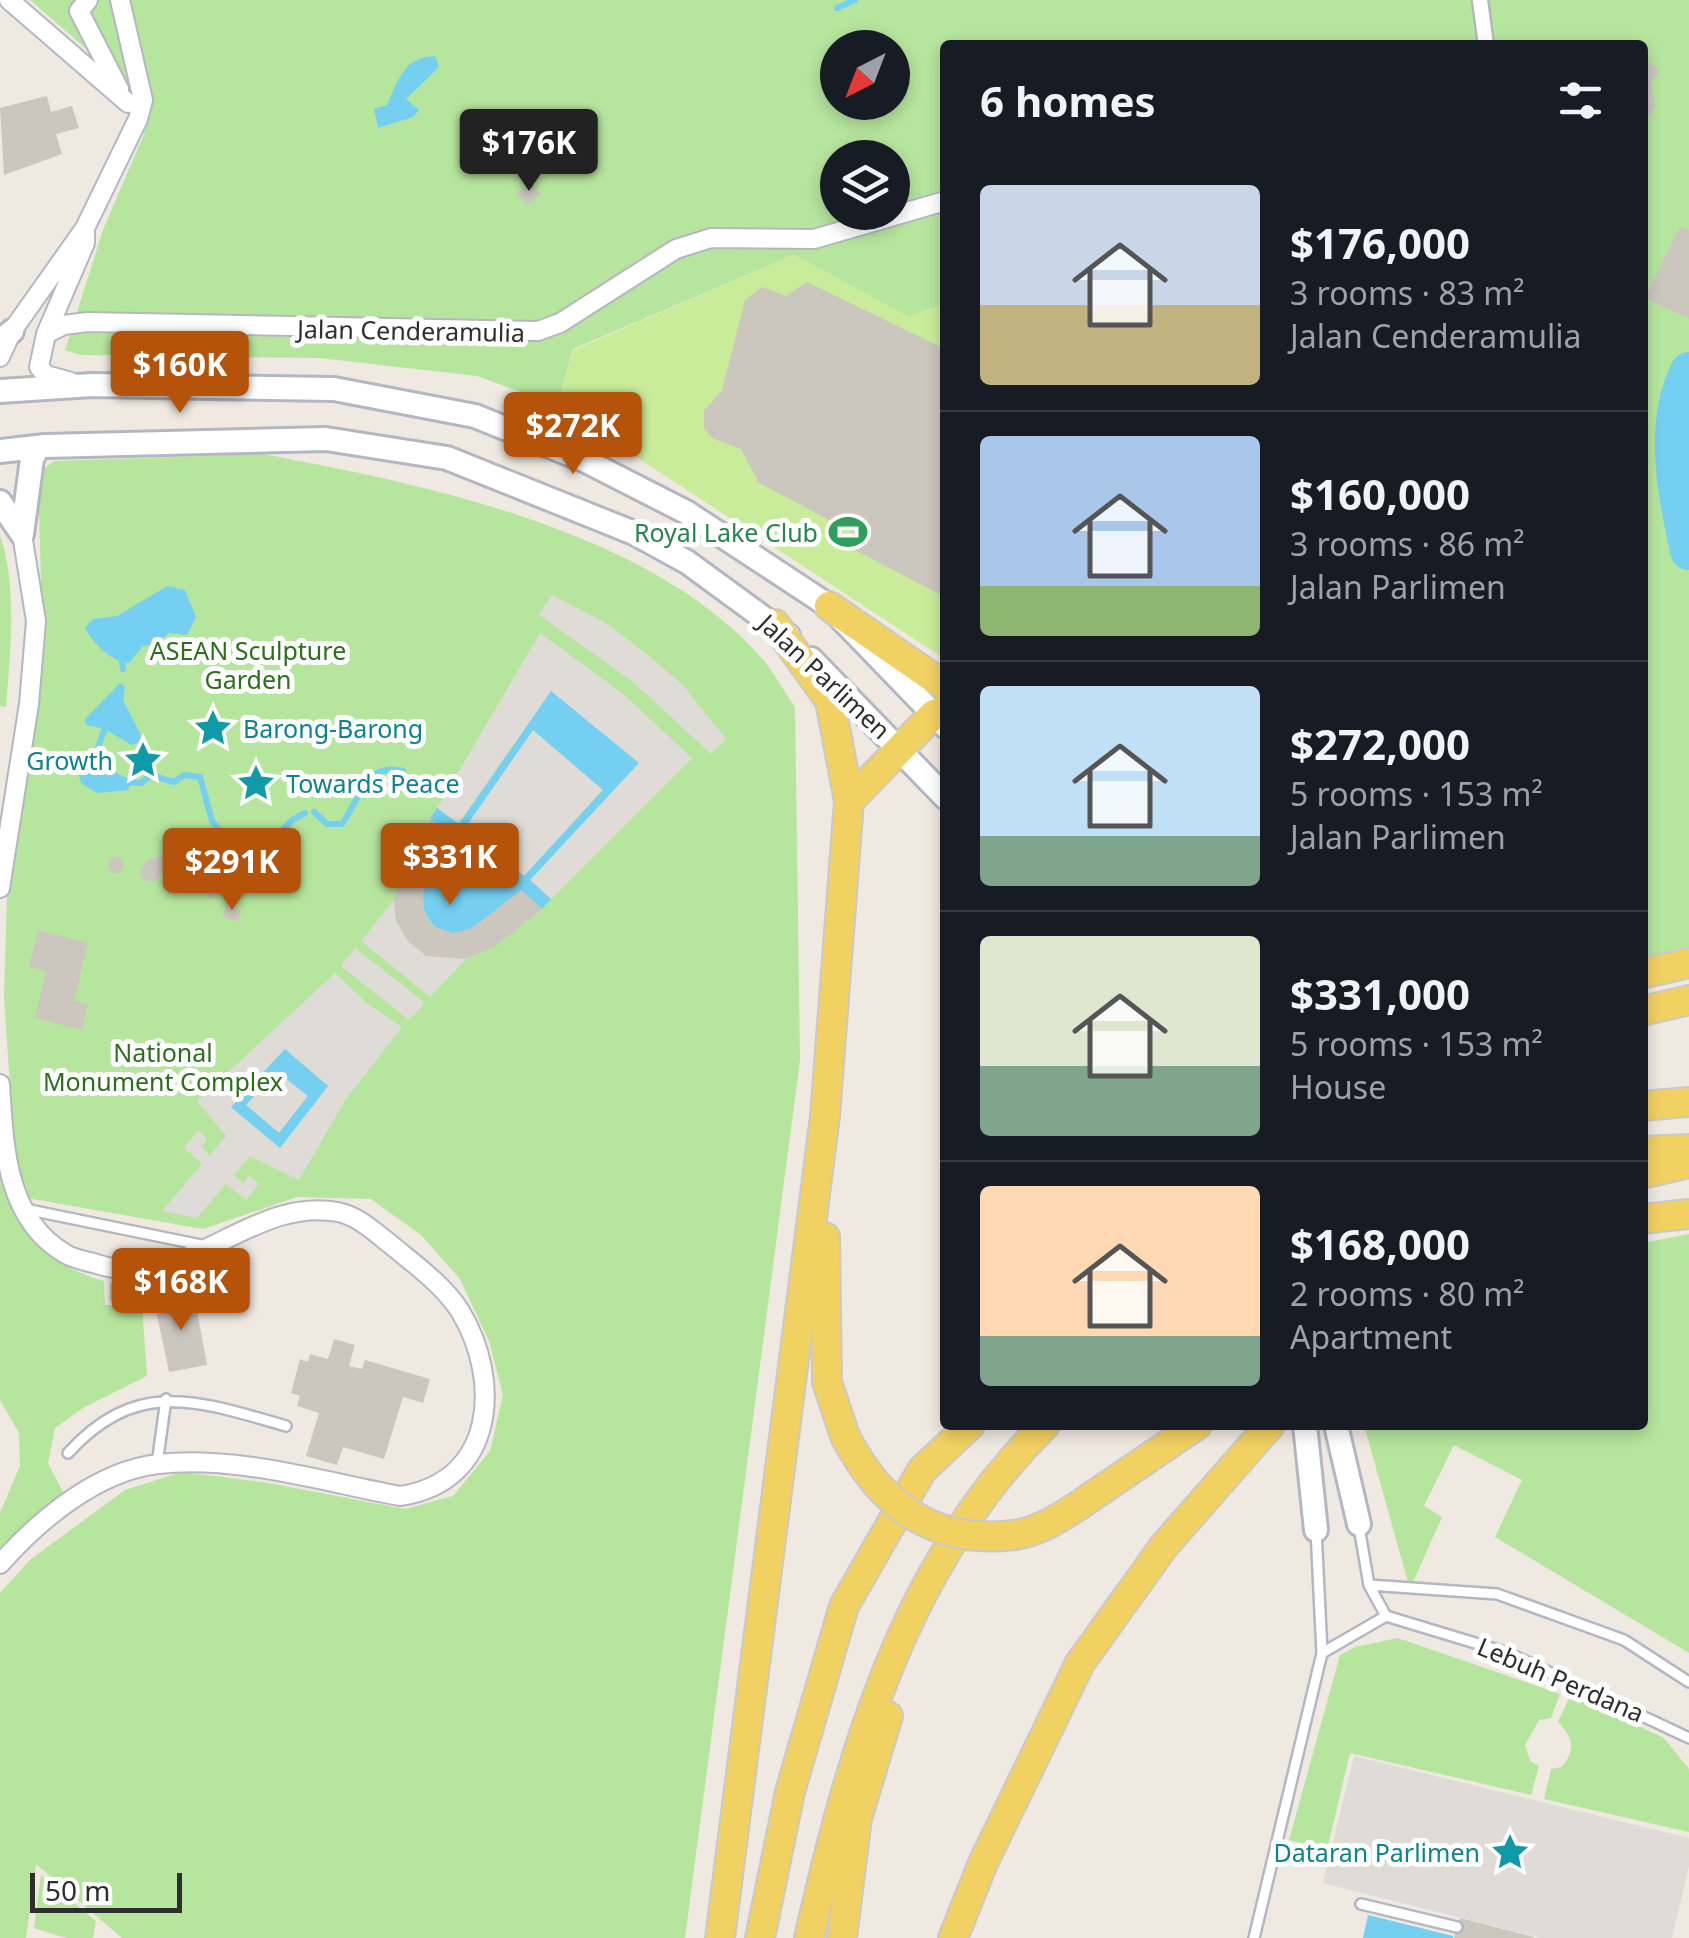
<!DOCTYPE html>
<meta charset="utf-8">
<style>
:root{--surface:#171b24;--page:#20242c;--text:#f1f3f6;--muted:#9ea1a6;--line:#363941;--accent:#b45309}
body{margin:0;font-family:"Noto Sans",sans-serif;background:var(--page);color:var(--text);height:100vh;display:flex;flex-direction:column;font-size:38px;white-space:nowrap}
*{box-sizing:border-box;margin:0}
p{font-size:32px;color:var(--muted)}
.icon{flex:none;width:55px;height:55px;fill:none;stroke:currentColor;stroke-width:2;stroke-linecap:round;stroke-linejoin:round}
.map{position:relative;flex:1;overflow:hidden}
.details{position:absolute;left:940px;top:40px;width:708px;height:1390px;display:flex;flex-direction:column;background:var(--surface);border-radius:10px;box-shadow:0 5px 15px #0003}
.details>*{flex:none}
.needle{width:65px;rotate:222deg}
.controls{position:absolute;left:820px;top:30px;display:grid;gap:20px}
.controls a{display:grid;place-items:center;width:90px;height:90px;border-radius:50%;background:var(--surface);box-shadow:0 5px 15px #0003;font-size:50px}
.scale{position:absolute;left:30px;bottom:25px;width:152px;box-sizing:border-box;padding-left:10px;border:5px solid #2e2e2e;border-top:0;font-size:28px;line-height:35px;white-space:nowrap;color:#2e2e2e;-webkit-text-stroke:8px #fff;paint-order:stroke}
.price{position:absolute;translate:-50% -85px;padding:0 22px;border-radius:10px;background:var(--accent);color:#fff;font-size:32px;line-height:65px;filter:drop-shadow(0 2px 5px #0008)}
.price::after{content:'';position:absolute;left:50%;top:60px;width:30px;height:22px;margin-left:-15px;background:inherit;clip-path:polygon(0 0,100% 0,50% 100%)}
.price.selected{background:#222;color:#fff}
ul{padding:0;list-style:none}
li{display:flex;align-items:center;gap:30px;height:250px;padding:0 40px}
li+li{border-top:2px solid var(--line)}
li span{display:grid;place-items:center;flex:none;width:280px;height:200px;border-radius:10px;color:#555}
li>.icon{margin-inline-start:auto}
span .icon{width:120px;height:120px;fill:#fffc;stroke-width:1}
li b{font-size:42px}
h2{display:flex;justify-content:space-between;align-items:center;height:120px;padding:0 40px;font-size:42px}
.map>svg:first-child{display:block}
</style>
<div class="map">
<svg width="1689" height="1938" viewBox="0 0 1689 1938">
<rect width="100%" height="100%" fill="#efe9e1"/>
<path fill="#b6e59e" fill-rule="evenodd" d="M30,0H1689V948L1643,958L1642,45H945V303L909,317L794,255L573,349L557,405L477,376L319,358L81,355L65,350L103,230L144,134L150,104ZM838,48H892V102H838ZM838,158H892V212H838Z
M263,454C424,484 654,531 765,662C776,676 785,693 795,707L800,1060L685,1938H122L36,1864L26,1938H0V1593L31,1559L125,1490L182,1472L269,1483L405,1509L453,1496L490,1451L503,1395L489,1341L460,1279L421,1235L371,1199L297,1197L203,1229L27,1198L14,1146L4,997L8,866L42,621L38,474L54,461Z
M0,535C18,589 10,651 6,707L0,706Z
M0,1175C12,1230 49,1266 104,1281L105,1305H142L147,1376L83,1408L55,1428L48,1463L63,1492L0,1547V1513L20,1466L19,1433L0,1400Z
M1689,1234V1653L1495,1537L1522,1480L1454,1445L1424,1506L1442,1517L1410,1589L1364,1425H1642L1643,1243Z
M1398,1638L1560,1694L1551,1718L1539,1720L1525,1745L1530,1761L1539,1766L1531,1795L1350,1753L1327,1850L1289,1840L1340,1655L1355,1647Z
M1571,1694L1664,1738L1689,1769V1832L1544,1799L1551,1769L1562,1767C1576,1750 1573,1737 1558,1722Z
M41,1875L96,1921L93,1938H66L34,1928Z"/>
<path fill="#c9ec9a" d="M794,255L909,317L945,303V659L557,405L573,350Z"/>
<path fill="#dfdcd8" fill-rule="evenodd" d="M552,595L608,624L650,657L681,683L726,739L711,754L632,681L539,615Z
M540,633L622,693L692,758L551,899L530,880L638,763L551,692L458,824L437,808Z
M533,730L603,789L524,877L465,827Z
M430,818L451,834L507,904L521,890L542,909L496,946L466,959L430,997L361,941L394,900Z
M355,948L425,1003L409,1020L341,966Z
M335,973L368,1004L402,1027L346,1099L299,1180L250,1156L234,1175L243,1183L249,1176L259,1184L246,1200L226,1184L197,1218L162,1211L202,1164L184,1148L198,1130L207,1139L201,1147L210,1155L226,1136L197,1101ZM285,1049L328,1086L280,1148L231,1107Z
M277,1070L308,1096L279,1133L246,1105Z
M1354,1756L1689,1838V1866L1672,1938H1541L1323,1883Z"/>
<path fill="#75cff0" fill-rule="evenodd" d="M435,56L439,67L406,99L419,110L413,117L378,128L374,109L387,105C398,80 404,57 435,56Z
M167,586L185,590L196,617L187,635L169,633L157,644L143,646L129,663C110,661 94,644 85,628L93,619L117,616Z
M120,683L125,687L123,700L142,737L140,743L131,745L105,729L86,725L85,719Z
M551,691L639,763L530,880L551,899L542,909L521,890C501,908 455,957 430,921C424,912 421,902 423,891C429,872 442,852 450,835L430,818L437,808L459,824ZM533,730L603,790L524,876L465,828Z
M111,762L118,774L132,780L128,790L97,793L81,783L79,775L89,764Z
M285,1049L328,1086L280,1148L231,1107ZM276,1071L308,1096L279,1133L246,1105Z
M1368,1915L1453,1936V1938H1363Z"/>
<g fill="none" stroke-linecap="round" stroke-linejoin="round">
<path stroke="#75cff0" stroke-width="6" d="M837,8L855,0
M122,662L123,669
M90,769L107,723
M157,777L174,782L184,775L200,777L212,821L248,866
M127,782L141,783L149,777
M314,812L327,824H342C360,799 365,761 403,771
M250,865L292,820L305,813"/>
<path stroke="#75cff0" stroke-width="38" d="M1689,371C1662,426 1677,493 1689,551"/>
</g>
<path fill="#cbc7bf" d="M1642,57L1660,70L1651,83L1655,108L1642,124Z
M47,96L51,112L72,106L79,128L56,134L62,154L4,175L0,108Z
M531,182L541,195L527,205L517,193Z
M1680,226L1689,230V319L1645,298Z
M807,282L945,349V597L853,549L860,536L759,483L741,449L712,438L704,428V411L722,390L745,300L762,287L786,296Z
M430,818L451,834L423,892L424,911L433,926L453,933L472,928L521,890L542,909L496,946L466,959L426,956L408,941L396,921L394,900L398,884Z
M170,854L188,866L192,881L188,887L181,889L170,874L162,873L155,882L142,880L140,872L147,860Z
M108 865a8 8 0 1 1 16 0a8 8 0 1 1-16 0Z
M205 890a8 8 0 1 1 16 0a8 8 0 1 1-16 0Z
M226,905L241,910L238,921L223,917Z
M38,930L88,943L74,1001L88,1004L82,1030L35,1018L46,971L29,967Z
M110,1283H135V1301H110Z
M194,1294L207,1365L169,1372L154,1301Z
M334,1339L355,1345L349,1366L362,1369L365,1360L430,1379L423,1403L403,1397L384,1459L343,1447L337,1465L306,1456L319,1413L297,1406L300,1396L291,1393L300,1359L308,1362L310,1354L328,1359Z
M1460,1918L1534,1937V1938H1454Z"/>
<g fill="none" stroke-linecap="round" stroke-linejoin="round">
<g stroke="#b4b7c1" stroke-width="14">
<path id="service" d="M25,1209L206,1246
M68,1453C137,1377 199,1401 286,1426
M157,1464L166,1399
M1359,1527L1369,1585L1386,1616
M1369,1585L1497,1594L1624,1640L1689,1682
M1322,1653L1386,1616L1508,1653L1689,1738
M1361,1904L1457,1927
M1254,1938L1322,1653L1316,1530"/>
</g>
<g stroke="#b4b7c1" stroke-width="19">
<path id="pedestrian" d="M1480,0L1486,45"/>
</g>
<g stroke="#b4b7c1" stroke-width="22">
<path id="minor" d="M9,0L128,103
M88,0L79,11L119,89
M46,334L64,325L87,322L538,331L560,323L676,249L711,238L814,239L945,201
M0,357L12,331L85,228L138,119L143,100L120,0
M71,382L46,375L39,367L46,334L85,243V228
M0,888L29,704L36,621L22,534
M0,1084C4,1145 5,1217 64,1253C74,1260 89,1261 100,1265C190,1290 251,1196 338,1212C359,1216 378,1235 395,1248C417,1266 445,1287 460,1311C502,1380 496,1482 400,1496C324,1482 236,1455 158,1464C97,1471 39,1520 0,1564"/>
</g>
<g stroke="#b4b7c1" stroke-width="28">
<path id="tertiary" d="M0,342L12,331
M0,391L92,385L334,389L475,416L584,460L686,512L829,606L945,726
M0,451L45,446L326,439L447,458L634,533L687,562L788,636
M0,502L22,534
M22,534L32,459L38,447
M811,659L945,797
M1305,1425L1316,1530
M1336,1425L1359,1524"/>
</g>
<g stroke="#c9c9c9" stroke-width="32">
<path id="primary" d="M829,606L945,686
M849,801L934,714L945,711
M1642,974L1689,963
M1642,1011L1689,1000
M1642,1106L1689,1102
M1642,1151L1689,1149
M1642,1174L1689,1163
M1642,1219L1689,1214
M825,1237L827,1382L845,1436
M1091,1497L1197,1425
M720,1938L825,1116L849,801L830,701L775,624
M760,1938L790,1792L844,1606L922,1470L970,1425
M809,1938C851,1753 905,1562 1045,1425
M842,1938L857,1818L888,1716
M953,1938L983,1863L1080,1663L1164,1546L1270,1425"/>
</g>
<use href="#service" stroke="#fff" stroke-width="9"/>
<use href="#pedestrian" stroke="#fff" stroke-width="14"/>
<use href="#minor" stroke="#fff" stroke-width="18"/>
<use href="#tertiary" stroke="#fff" stroke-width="22"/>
<use href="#primary" stroke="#f2d163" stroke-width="28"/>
<g stroke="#c9c9c9" stroke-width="32" stroke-linecap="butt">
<path id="primary-bridge" d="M845,1436C880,1504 932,1545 1014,1535C1041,1532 1069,1512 1091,1497"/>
</g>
<use href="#primary-bridge" stroke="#f2d163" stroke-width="28"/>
</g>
<defs>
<g id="stadium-bare" transform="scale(3)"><path d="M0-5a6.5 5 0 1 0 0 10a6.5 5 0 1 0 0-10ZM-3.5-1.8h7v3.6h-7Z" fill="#2e9e5b" stroke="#fff" stroke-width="2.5" paint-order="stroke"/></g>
<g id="sight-bare" transform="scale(3)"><path d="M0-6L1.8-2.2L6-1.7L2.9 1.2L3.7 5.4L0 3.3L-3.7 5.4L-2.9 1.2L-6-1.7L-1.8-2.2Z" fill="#0f9aa8" stroke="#fff" stroke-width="2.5" paint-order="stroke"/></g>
</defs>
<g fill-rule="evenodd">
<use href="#stadium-bare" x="848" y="532"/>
<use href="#sight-bare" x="213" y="728"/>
<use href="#sight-bare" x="143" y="760"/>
<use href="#sight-bare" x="256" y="783"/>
<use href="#sight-bare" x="1510" y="1852"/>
</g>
<g text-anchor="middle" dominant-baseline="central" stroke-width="10" stroke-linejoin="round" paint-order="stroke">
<g font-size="25" fill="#2e2e2e" stroke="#fff">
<text transform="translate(411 330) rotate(1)">Jalan Cenderamulia</text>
<text transform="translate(825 676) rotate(43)">Jalan Parlimen</text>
<text transform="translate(1561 1679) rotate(23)">Lebuh Perdana</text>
</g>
<g font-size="25" fill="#27864d" stroke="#fff" text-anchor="end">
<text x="818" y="532">Royal Lake Club</text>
</g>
<g font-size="25" fill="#2c6e1b" stroke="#fff">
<text x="248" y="650">ASEAN Sculpture<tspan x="248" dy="29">Garden</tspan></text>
<text x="163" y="1052">National<tspan x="163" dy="29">Monument Complex</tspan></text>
</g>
<g font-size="25" fill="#0d838f" stroke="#fff" text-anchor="start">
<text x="243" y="728">Barong-Barong</text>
<text x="113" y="760" text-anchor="end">Growth</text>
<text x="286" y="783">Towards Peace</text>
<text x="1480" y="1852" text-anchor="end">Dataran Parlimen</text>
</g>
</g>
</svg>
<div class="controls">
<a><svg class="needle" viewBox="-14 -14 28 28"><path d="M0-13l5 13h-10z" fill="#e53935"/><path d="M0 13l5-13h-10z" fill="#9ea1a6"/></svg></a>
<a><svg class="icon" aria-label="layers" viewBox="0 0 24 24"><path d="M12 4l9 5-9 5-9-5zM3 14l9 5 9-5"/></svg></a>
</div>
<div class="scale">50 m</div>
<b class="price selected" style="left:529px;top:194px">$176K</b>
<b class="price" style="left:180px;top:416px">$160K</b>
<b class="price" style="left:573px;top:477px">$272K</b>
<b class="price" style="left:450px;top:908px">$331K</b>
<b class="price" style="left:232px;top:913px">$291K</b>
<b class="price" style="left:181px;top:1333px">$168K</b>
<section class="details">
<h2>6 homes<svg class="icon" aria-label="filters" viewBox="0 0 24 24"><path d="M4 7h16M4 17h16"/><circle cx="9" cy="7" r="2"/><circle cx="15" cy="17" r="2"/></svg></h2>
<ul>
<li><span style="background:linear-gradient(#c9d6e8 60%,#c2b280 0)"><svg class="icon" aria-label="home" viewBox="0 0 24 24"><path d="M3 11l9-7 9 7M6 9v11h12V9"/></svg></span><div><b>$176,000</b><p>3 rooms · 83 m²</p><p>Jalan Cenderamulia</p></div></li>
<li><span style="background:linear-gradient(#a9c7e8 75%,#8fb573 0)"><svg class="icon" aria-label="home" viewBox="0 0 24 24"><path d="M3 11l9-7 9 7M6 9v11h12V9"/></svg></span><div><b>$160,000</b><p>3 rooms · 86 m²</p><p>Jalan Parlimen</p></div></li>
<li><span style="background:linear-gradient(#bfe0f5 75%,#7fa58c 0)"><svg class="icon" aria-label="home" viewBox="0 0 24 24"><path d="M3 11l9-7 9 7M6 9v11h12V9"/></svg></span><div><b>$272,000</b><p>5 rooms · 153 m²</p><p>Jalan Parlimen</p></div></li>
<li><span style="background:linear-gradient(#dfe7d0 65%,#7fa58c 0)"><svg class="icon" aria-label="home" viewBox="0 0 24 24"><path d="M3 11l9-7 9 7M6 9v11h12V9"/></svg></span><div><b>$331,000</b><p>5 rooms · 153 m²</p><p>House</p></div></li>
<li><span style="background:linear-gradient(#ffd9b3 75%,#7fa58c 0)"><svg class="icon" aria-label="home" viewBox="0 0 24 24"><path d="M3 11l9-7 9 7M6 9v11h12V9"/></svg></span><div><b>$168,000</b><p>2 rooms · 80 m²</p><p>Apartment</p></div></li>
</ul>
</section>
</div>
